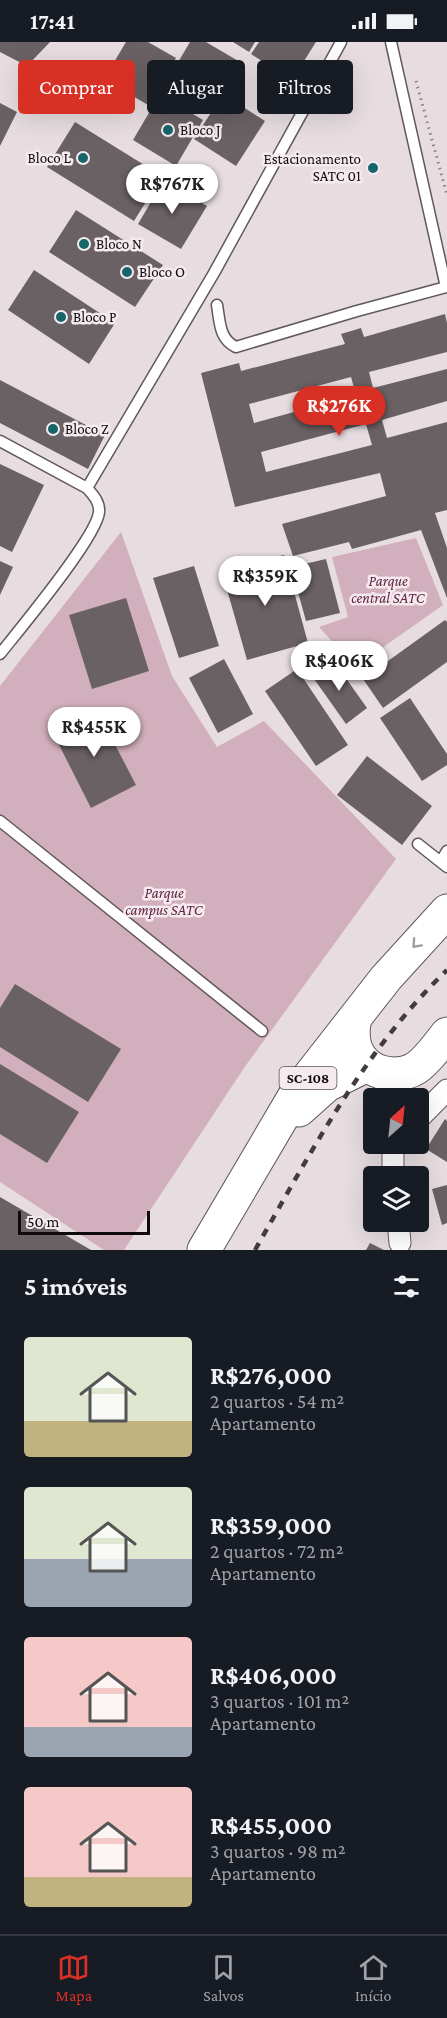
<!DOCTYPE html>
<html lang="pt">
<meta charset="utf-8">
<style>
:root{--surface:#171b24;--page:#242831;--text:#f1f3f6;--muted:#9ea1a6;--line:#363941;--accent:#d93025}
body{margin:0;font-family:"Crimson Pro",serif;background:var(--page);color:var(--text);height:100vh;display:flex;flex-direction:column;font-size:22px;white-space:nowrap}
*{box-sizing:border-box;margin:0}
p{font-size:20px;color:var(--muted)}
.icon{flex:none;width:33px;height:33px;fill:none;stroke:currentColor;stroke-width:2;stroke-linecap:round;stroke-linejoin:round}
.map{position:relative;height:1208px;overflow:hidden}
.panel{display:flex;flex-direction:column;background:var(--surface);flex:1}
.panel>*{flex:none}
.top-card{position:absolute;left:18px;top:18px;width:411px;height:54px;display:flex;gap:12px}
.needle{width:39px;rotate:27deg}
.fabs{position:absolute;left:363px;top:1046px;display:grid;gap:12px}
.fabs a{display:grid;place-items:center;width:66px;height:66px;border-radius:6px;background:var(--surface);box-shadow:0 6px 24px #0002;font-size:30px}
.scale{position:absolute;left:18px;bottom:15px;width:132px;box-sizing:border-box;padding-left:6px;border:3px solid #0f0b0d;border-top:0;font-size:16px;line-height:21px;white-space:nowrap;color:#0f0b0d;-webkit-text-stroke:4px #f5eaee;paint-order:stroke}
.price{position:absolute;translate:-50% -51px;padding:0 14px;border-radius:21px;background:#fff;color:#222;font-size:20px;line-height:39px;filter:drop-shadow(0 2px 3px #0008)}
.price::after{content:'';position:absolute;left:50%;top:36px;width:18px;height:14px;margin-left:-9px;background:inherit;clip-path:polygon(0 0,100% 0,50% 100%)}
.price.on{background:var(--accent);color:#fff}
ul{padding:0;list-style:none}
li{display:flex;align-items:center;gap:18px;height:150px;padding:0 24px}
li span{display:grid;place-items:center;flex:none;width:168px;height:120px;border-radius:6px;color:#555}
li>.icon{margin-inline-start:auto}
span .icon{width:72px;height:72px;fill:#fffc;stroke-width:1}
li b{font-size:26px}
h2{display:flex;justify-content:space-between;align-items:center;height:72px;padding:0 24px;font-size:26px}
.pill{padding:0 21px;border-radius:6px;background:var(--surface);box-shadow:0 6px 24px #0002;font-size:21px;line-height:54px}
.pill.on{background:var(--accent);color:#fff}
.status{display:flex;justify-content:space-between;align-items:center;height:42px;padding:0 30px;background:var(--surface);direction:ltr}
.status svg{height:16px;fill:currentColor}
.tabs{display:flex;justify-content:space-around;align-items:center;height:84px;border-top:2px solid var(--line);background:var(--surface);font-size:16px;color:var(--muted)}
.tabs a{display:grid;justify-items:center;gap:3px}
.tabs .on{color:var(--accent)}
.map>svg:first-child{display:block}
</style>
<div class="status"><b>17:41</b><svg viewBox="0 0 49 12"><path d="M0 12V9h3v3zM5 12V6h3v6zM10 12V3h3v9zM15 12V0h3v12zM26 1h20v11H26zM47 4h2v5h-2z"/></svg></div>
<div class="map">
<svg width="447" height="1208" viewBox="0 0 447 1208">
<rect width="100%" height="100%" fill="#e7dde0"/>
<path fill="#d2afbc" d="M121,490L172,634L217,705L264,679L396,817L244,1026L124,1208H104L0,1140V644Z
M416,496L443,563L355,625L319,585L348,575L332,515Z"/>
<path fill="#6a6164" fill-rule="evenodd" d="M0,0H50L27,24L0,10Z
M126,0H148L176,16L148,63L104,37Z
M190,0H206L240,20L213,66L167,39Z
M233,0H255L249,10Z
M259,0H316L292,38L251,12Z
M160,52L203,78L176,124L133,98Z
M223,52L265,79L236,124L194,97Z
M0,61L17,70L0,104Z
M75,80L162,134L134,179L47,125Z
M164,138L207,164L181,207L138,182Z
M76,168L163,223L135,265L49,210Z
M34,228L115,281L89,322L8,268Z
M445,272L447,281V310L369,330L373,346L447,327V359L382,378L387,396L447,380V468L435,471L447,506V556L421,488L352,507L349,500L293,514L282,482L386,454L380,431L235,465L201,331L239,321L241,329L345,302L341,292L361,286L364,295ZM351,335L356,353L254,381L249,362ZM366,382L372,403L266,430L261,410Z
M0,338L105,393L88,427L0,381Z
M0,422L44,443L12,510L0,504Z
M284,513L308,601L247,618L222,530Z
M326,517L340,571L306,579L291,525Z
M0,519L13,525L0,553Z
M194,524L219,604L179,616L153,536Z
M126,556L149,629L92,647L69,573Z
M445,578L447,580V620L383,666L363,637Z
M224,617L253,672L218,691L189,636Z
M333,618L367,666L346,682L312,634Z
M297,627L348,703L316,724L265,649Z
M410,656L447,712V723L422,739L380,676Z
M96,666L136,743L91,766L52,689Z
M367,714L432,764L402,803L337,753Z
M15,942L121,1007L88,1060L0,1005V966Z
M0,1022L79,1070L47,1121L0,1092Z
M445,1077L447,1079V1120L426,1107Z
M447,1143V1181L442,1183L432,1147Z
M0,1155L91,1208H0Z
M370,1201L384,1208H366Z"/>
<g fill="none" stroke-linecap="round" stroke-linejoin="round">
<g stroke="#61585b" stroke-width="13">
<path id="service" d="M217,263C220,280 219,297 236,305L357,269L446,245L391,0
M0,399L87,446C93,453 100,460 99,470C97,495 19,588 0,612
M87,446L214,231L341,0
M0,779L262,989
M418,802L447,825
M441,819L447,809"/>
</g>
<g stroke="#61585b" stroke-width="23">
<path id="minor" d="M383,1031L388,1056
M418,1077L447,1048
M393,1101V1134
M398,1179L400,1201"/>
</g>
<g stroke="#61585b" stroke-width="35">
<path id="primary" d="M355,976C348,1006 362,1030 393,1032C400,1032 410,1030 416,1026C426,1020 440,1001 447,992
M299,1068L327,1043L367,1023
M204,1208L297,1050L386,936L447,869"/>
</g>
<path stroke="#898284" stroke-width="3" stroke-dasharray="1.5 4.5" stroke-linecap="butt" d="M416,39L447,153"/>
<use href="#service" stroke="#fff" stroke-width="10"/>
<use href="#minor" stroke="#fff" stroke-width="21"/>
<use href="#primary" stroke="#fff" stroke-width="33"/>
<path stroke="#423c3f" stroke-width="4.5" stroke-dasharray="8 8" stroke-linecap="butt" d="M255,1208C311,1110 365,1007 447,928"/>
</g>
<defs><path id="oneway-chevron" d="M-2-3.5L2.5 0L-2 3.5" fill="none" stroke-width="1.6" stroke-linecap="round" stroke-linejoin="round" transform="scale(1.5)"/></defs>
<use stroke="#9f9d9e" href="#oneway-chevron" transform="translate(416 902) rotate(133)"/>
<g fill="#16656b" stroke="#f5eaee" stroke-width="2">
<circle cx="168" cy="88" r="6"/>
<circle cx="83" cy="116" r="6"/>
<circle cx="373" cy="126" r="6"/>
<circle cx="84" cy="202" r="6"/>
<circle cx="127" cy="230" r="6"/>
<circle cx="61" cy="275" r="6"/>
<circle cx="53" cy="387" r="6"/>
</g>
<g text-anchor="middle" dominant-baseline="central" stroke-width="5" stroke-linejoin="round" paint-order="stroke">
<rect fill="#f5eaee" stroke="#544e50" stroke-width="1.5" x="279.5" y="1025" width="57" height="22" rx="4.5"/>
<g font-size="14" font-weight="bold" fill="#0f0b0d">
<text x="308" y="1036">SC-108</text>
</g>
<g font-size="15" fill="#0f0b0d" stroke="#f5eaee" text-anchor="start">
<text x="180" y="88">Bloco J</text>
<text x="71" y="116" text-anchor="end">Bloco L</text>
<text x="361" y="117" text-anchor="end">Estacionamento<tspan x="361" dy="17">SATC 01</tspan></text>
<text x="96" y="202">Bloco N</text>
<text x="139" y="230">Bloco O</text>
<text x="73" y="275">Bloco P</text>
<text x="65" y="387">Bloco Z</text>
</g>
<g font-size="15" font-style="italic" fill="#622542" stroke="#f5eaee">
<text x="388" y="539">Parque<tspan x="388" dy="17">central SATC</tspan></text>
<text x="164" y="851">Parque<tspan x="164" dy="17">campus SATC</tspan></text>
</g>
</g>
</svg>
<div class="fabs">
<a><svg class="needle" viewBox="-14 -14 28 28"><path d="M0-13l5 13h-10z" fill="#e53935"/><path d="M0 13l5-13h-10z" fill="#9ea1a6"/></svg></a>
<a><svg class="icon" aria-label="layers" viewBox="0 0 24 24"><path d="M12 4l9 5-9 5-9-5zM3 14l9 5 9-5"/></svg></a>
</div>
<div class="scale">50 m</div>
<b class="price" style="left:172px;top:173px">R$767K</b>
<b class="price on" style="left:339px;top:395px">R$276K</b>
<b class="price" style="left:265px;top:565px">R$359K</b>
<b class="price" style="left:339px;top:650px">R$406K</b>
<b class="price" style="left:94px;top:716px">R$455K</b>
<div class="top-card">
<a class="pill on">Comprar</a>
<a class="pill">Alugar</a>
<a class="pill">Filtros</a>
</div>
</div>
<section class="panel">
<h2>5 imóveis<svg class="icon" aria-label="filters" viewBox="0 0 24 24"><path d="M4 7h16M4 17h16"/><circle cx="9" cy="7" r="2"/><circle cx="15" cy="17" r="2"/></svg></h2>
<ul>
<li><span style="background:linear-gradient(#dfe7d0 70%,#c2b280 0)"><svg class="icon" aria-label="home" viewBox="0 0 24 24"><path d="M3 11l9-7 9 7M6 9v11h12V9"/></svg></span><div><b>R$276,000</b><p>2 quartos · 54 m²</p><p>Apartamento</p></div></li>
<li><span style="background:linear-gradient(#dfe7d0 60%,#9aa5b1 0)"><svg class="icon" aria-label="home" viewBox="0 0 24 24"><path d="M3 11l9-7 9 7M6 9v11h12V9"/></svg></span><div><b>R$359,000</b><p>2 quartos · 72 m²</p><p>Apartamento</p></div></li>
<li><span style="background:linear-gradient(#f6c9c9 75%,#9aa5b1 0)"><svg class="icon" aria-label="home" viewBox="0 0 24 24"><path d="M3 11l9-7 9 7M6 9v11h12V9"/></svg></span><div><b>R$406,000</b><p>3 quartos · 101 m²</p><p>Apartamento</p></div></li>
<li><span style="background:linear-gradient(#f6c9c9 75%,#c2b280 0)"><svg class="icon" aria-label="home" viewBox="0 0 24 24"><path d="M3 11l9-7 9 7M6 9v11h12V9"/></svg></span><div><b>R$455,000</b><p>3 quartos · 98 m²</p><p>Apartamento</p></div></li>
</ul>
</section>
<nav class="tabs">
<a class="on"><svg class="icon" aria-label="map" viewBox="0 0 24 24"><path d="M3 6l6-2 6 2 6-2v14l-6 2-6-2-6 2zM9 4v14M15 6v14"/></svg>Mapa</a>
<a><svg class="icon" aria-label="saved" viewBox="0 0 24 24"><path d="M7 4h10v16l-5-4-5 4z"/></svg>Salvos</a>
<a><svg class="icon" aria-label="home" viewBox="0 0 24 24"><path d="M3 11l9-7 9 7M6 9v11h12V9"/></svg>Início</a>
</nav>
